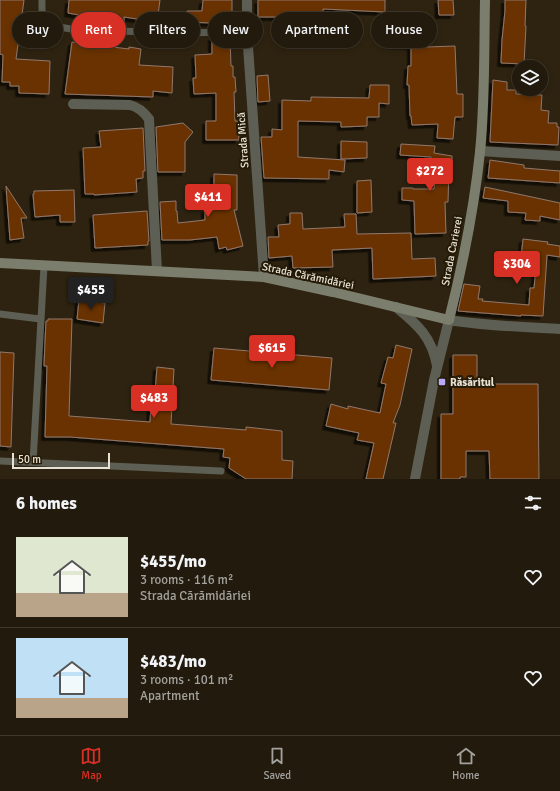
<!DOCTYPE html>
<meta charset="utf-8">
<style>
:root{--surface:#221a0c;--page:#2e271a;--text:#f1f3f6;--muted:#a2a19d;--line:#3f382d;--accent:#d93025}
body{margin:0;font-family:Signika,sans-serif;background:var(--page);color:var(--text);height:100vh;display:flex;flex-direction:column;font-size:15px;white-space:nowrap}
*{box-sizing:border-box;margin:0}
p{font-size:13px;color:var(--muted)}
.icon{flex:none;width:22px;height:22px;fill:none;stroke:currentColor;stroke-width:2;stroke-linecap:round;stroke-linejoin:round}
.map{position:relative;height:479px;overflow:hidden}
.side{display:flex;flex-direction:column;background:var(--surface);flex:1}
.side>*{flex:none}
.banner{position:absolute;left:12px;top:12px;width:536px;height:36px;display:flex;gap:8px}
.tools{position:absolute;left:512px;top:60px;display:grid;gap:8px}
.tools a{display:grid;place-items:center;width:36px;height:36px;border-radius:50%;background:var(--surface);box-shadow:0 2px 6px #0003,0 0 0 1px var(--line);font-size:20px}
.scale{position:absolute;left:12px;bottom:10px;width:98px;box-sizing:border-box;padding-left:4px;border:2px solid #e8e2d6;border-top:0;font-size:11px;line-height:14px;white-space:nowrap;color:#e8e2d6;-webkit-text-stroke:3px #241a06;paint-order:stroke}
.price{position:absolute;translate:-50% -34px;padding:0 9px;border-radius:4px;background:var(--accent);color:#fff;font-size:13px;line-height:26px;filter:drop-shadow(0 1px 2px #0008)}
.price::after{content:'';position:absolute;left:50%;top:24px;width:12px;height:9px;margin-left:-6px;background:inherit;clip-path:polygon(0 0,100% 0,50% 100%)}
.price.on{background:#222;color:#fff}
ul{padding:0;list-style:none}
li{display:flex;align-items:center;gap:12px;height:100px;padding:0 16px}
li+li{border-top:1px solid var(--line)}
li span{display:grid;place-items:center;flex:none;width:112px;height:80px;border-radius:0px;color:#555}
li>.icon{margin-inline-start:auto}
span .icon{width:48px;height:48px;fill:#fffc;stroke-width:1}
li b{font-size:17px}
h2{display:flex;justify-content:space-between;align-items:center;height:48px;padding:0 16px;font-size:17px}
.chip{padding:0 14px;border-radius:18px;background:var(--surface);box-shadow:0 2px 6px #0003,0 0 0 1px var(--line);font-size:14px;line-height:36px}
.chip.on{background:var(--accent);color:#fff}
.menu{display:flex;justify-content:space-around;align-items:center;height:56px;border-top:1px solid var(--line);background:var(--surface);font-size:11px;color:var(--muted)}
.menu a{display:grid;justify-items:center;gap:2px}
.menu .on{color:var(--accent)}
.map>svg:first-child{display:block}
</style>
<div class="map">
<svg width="560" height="479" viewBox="0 0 560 479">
<defs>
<filter id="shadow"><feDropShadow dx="-3.5" dy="3.5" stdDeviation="0" flood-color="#0009"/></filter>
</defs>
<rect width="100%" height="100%" fill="#2e2310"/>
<path fill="#693206" stroke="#90786b" filter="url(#shadow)" d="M0,0H24L16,59L50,61L49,94L19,93V86H10V82H2L3,55L0,54Z
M69,0H160L157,22L124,17V23L68,13Z
M203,0H232V24H230V27H212V23L186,22L187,11H202Z
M258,0H385V12L323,9V14L304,15V33H286V17H258Z
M438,0H453L454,15H439Z
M505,0H526L525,26H526L524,64L501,63L502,40L505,11Z
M392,16L428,17L427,47L455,46L457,94H463V117H455L453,139L437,138L438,124L412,125L411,116H410L409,85H407L408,66H411V46L391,45Z
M212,37H230L231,66H233V77H235L236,92H234L235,121H238L239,140H206V121H216V93L194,94L193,78H196L195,55L212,54Z
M72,42L129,49V47L141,49L139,65L173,67L172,93L153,91V97L65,94Z
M268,75L270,101L258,102L257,76Z
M493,80L507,82V90H516V94L542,95L541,110L549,111L548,123H557V127H559L558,145L490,142Z
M370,85H389V104L379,103V117H367V126L341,127V122L298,121V157L345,160L344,172L329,170V179L264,178L261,137H272V129L282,130V100L311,101V97L369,98Z
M183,123L193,132L185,142V172H158L156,127Z
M143,128L145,171H143V178L136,179L137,192L94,195V194H85L83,148L101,147L99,131Z
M341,141L367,142V158L341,159Z
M401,144L435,146L434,153L452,156V170H449L448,202H445L446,233L415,234L414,201L402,200V188H413V189H434L436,169H431V157L400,155Z
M490,160L524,165V168L560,171V183L488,178Z
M214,174L237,175V210H234L243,246L227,250L226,247L219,249L217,237L190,240H162L160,202L176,201V211H177L178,223L205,220V209L214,210Z
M371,180L372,212L357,213V181Z
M6,186L27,218H21L24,238L10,240Z
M485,187L560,203V220L540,216V221L525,220L526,213L508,212V201L483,198Z
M74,190L75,222H60V215L35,217L33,194H34V191Z
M147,211L149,241H148V245L95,248L93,215Z
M290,213H302L303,229L345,227L344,214H356L357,234L411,233L412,259L435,258L436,276L373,279L372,248L332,250L333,267L293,268L292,256L269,258L268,237H279L278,225L290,224Z
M523,239L548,242L547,244L560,246V257L547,255L543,316L521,315V316L458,311L464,284L480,286L478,299H483L482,301L529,305L530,288H534L536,268L520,267Z
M79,300L105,303L103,323L77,319Z
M48,319H72L69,416L150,422L152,391L155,392L157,367L174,369L171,424L246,430V427L282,431V460L293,461L292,479H246L229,468L230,458L223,457L224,449L70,437H45L47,366H44L45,342L46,321H48Z
M396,345L412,349L400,405L393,423H396L383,479H366L374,443L357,440L359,433L326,426L331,404L348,409V406L380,413L386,384L381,383L388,357L393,358Z
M214,348L332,358L329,390L211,380Z
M0,352L14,353L11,447L0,446Z
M453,355H477V384H538L539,479H490L489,451H466V477H460V479H441V414H453Z"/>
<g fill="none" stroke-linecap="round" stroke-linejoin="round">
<path stroke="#5d5e54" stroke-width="7" d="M42,0C42,10 41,17 47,25L71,29L169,33L247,32
M0,314L40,319
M0,461L221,471
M33,462L44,266"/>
<path stroke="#5d5e54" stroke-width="10" d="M247,0V32L264,277
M73,104L130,105C138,107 144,112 149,119L157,271
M480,151L560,156
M396,307C417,324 432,337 437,366
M415,479L434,380L449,320C486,326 523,327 560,329"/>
<path stroke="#7c7e6d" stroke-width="10" d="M0,263L264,277L333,292L449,320C463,264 474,209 480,152C485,102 484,51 485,0"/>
</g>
<rect fill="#b6acf8" stroke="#241a06" stroke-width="1.5" x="438" y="378" width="8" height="8" rx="2"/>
<g text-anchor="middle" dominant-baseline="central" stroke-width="4" stroke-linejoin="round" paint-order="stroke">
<g font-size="11" fill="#e8e2d6" stroke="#241a06">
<text transform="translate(243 140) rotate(-94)">Strada Mică</text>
<text transform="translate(452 251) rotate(-79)">Strada Carierei</text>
<text transform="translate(308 276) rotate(12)">Strada Cărămidăriei</text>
</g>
<g font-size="11" font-weight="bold" fill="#e8e2d6" stroke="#241a06" text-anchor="start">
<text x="450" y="382">Răsăritul</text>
</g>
</g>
</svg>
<div class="tools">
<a><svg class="icon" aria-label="layers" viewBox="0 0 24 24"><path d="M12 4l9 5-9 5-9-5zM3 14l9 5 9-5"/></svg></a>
</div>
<div class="scale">50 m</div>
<b class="price" style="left:430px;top:192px">$272</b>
<b class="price" style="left:208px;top:218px">$411</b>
<b class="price" style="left:517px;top:285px">$304</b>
<b class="price on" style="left:91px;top:311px">$455</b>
<b class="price" style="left:272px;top:369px">$615</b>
<b class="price" style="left:154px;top:419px">$483</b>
<div class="banner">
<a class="chip">Buy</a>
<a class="chip on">Rent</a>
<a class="chip">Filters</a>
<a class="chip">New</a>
<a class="chip">Apartment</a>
<a class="chip">House</a>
</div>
</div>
<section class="side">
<h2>6 homes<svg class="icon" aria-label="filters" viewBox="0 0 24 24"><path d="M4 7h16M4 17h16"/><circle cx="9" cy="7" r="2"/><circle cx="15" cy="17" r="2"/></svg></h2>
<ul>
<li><span style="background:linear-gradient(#dfe7d0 70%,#b9a48a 0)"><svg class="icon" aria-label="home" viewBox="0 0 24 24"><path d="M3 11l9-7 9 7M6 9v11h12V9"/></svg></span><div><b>$455/mo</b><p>3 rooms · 116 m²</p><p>Strada Cărămidăriei</p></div><svg class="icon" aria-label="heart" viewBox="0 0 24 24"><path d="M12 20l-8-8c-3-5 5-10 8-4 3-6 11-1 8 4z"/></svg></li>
<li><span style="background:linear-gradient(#bfe0f5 75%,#b9a48a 0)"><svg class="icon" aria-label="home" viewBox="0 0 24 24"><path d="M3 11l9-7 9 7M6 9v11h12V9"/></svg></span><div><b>$483/mo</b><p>3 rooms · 101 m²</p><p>Apartment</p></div><svg class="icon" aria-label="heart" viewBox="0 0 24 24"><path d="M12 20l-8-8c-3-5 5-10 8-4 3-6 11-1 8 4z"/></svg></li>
</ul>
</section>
<nav class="menu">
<a class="on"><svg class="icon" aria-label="map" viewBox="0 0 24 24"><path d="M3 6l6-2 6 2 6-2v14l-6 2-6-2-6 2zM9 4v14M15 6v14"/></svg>Map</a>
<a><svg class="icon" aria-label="saved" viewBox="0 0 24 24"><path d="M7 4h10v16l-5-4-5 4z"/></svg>Saved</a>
<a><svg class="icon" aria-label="home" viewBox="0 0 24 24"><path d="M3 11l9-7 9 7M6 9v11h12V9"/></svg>Home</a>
</nav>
